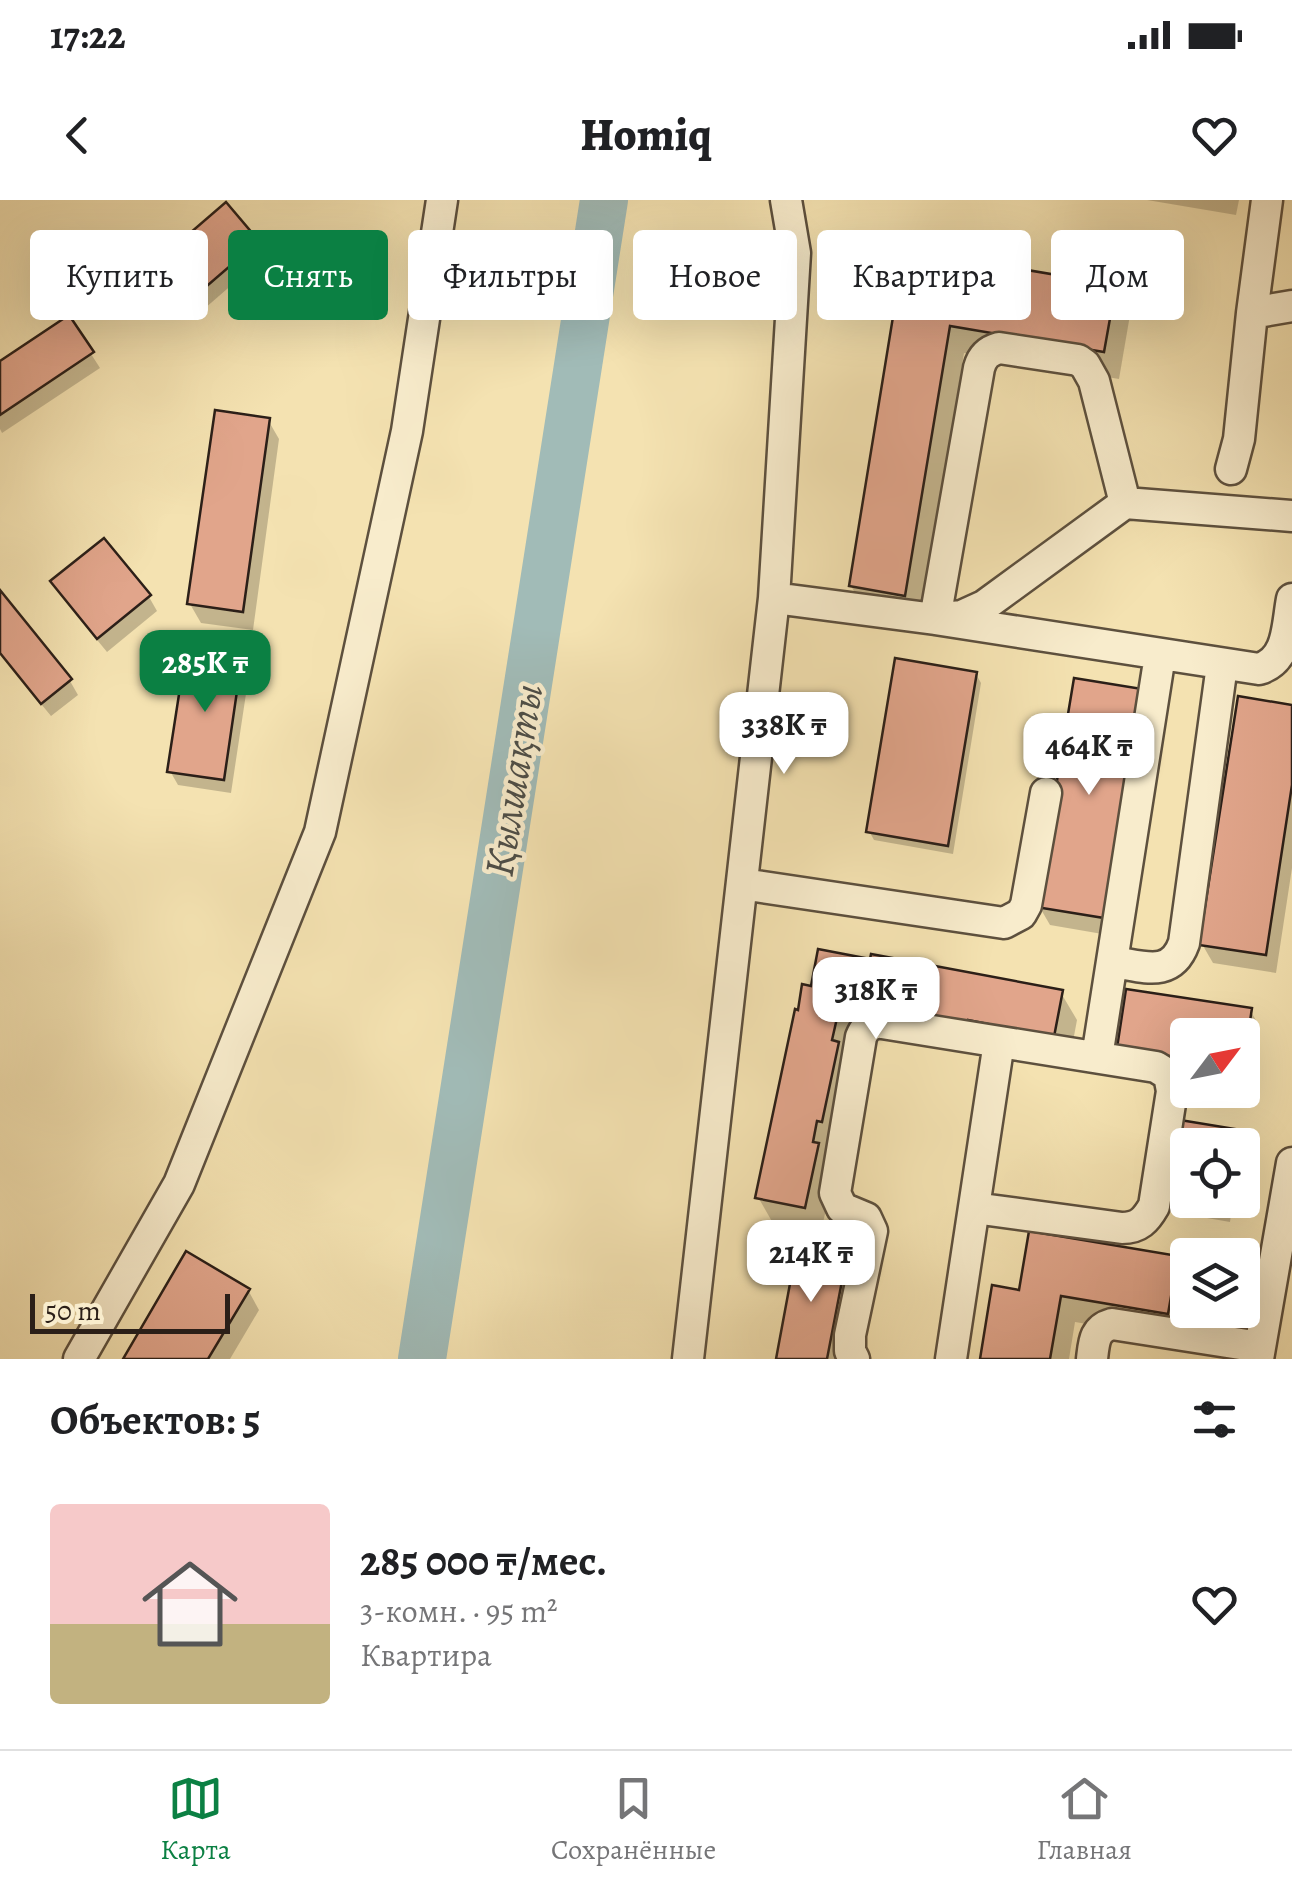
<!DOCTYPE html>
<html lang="ru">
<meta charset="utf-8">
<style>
:root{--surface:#fff;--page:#f6f6f6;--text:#202124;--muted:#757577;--line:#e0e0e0;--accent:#0b8043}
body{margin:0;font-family:Alegreya,serif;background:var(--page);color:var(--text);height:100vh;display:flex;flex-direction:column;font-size:38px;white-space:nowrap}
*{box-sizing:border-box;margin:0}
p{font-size:32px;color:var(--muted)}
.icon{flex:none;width:55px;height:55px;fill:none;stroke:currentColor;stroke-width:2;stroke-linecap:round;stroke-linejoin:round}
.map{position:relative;height:1159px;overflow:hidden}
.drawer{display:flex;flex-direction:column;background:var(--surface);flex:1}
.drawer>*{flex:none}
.hud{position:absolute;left:30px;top:30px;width:1232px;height:90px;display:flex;gap:20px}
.needle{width:65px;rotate:58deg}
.buttons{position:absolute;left:1170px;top:818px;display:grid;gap:20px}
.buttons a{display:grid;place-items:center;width:90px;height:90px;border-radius:10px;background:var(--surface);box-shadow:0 10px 40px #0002;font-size:50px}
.scale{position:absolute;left:30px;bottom:25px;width:200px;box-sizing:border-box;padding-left:10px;border:5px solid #2b1f18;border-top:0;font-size:28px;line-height:35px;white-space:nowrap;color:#2b1f18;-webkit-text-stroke:8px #f8eccc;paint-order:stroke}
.price{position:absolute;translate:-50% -85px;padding:0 22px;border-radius:20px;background:#fff;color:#222;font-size:32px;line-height:65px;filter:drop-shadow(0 2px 5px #0008)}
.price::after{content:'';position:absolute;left:50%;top:60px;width:30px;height:22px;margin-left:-15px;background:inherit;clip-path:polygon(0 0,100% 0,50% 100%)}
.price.selected{background:var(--accent);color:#fff}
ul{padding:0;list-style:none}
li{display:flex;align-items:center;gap:30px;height:250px;padding:0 50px}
li span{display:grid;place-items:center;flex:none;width:280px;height:200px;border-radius:10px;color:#555}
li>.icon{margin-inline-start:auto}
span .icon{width:120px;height:120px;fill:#fffc;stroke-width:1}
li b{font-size:42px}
h2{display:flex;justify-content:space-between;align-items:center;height:120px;padding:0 50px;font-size:42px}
.tag{padding:0 35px;border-radius:10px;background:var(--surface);box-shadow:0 10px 40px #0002;font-size:35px;line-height:90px}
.tag.selected{background:var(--accent);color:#fff}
.status{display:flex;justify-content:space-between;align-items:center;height:70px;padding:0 50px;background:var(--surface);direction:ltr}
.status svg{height:28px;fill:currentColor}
header{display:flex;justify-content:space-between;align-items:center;height:130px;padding:0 50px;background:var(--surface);font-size:45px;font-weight:800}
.tab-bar{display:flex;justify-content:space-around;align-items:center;height:140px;border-top:2px solid var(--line);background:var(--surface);font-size:28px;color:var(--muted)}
.tab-bar a{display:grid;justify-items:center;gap:5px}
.tab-bar .selected{color:var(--accent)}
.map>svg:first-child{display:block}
</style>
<div class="status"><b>17:22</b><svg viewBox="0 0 49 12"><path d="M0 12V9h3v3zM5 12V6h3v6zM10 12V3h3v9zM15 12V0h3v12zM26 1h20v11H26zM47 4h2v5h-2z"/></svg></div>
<header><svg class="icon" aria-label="back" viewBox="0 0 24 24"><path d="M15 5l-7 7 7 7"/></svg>Homiq<svg class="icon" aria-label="heart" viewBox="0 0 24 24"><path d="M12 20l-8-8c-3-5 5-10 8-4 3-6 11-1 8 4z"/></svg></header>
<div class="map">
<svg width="1292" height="1159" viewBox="0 0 1292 1159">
<rect width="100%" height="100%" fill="#f4e2b1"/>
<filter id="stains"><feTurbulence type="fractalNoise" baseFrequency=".002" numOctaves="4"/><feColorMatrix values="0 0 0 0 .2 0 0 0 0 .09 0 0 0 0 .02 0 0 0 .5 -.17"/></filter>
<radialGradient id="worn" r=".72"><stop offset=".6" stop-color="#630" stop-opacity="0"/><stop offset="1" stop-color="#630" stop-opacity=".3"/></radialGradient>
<path fill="#0003" d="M1147,0H1239L1236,15Z
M257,42L265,56L196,116L164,80L156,66Z
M942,83L1114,87L1130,115L1119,179L964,153L920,422L867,413L851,386Z
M68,118L100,168L2,233L0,229V164Z
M268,220L279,239L253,430L201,423L190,404Z
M53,382L149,397L157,411L107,452L61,396Z
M0,394L70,481L78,495L51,516L0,454Z
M241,459L249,474L231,593L178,585L170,571Z
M976,474L981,483L953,654L874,640L869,631Z
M1076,480L1114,736L1050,725L1039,706Z
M1292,507V668L1276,773L1213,763L1202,744Z
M804,788L1061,793L1077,820L1068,868L870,825L820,1035L774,1025L758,997Z
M1250,810L1258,824L1250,881L1242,880V835H1188V871L1128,862L1119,848Z
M1182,923L1234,931L1242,945H1188V1000H1233L1230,1022L1178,1013L1170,999Z
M845,1058L861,1085L847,1159H778Z
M1176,1058L1188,1077V1110L1183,1140L1075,1122L1069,1159H983L1022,1092Z
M248,1090L259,1110L230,1159H125Z"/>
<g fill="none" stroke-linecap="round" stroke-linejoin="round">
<path stroke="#a1bbb7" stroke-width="48" d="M422,1159L604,0"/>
</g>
<path fill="#e1a58b" stroke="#2b1f18" stroke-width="2.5" d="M226,2L259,41L186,104L153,65Z
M944,56L1116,85L1104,152L950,126L905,396L849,386L900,74L940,80Z
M69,115L94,152L0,215V161Z
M215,210L270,218L243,412L187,404Z
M104,338L151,395L97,439L50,381Z
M0,390L72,479L41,504L0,453Z
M186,449L242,457L224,580L167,572Z
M895,458L977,472L948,646L866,632Z
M1074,478L1142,489L1104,718L1036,707Z
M1238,496L1292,505V585L1266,755L1199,745Z
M818,749L870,759L871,754L1063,790L1053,842L987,829L988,824L968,820L967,825L887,810L888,805L855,798L853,809L843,807L841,819L837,818L832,840L839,842L822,922L817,921L813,942L819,943L805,1008L755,998L795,809L798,810L802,784L811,786Z
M1126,789L1252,808L1243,867L1242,835H1188V859L1117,848Z
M1180,920L1235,929L1233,945H1188V1000H1224L1222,1008L1167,999Z
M1029,1031L1178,1056L1168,1114L1061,1096L1050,1159H980L992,1085L1019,1090Z
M797,1046L847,1055L827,1159H776Z
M186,1051L250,1089L208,1159H123Z"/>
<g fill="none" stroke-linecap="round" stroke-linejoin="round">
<g stroke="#5d503e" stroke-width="35">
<path id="minor" d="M1252,113L1267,0
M1231,269L1239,239L1252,113L1292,106
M1125,303L1094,181L1085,165L1078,160L999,148C988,151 982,157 979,168L935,419L1259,469C1289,460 1287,425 1292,399
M774,398L935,419L962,416L984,406L1125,303L1292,316
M742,684L1004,723L1021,714L1026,705L1046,593
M1113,762C1143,766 1171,779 1184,743L1222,465
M1097,857L1160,455
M79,1159L179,984L320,632L407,231L442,0
M688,1159L774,398L795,53L786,0
M854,1159L850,1151V1135L872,1031L866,1018L842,1008L835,993L861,837C865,827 872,822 882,823L1156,867L1169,875L1172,891L1154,1006C1146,1020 1139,1028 1122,1028L974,1008
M951,1159L999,842
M1092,1159C1094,1142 1094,1129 1112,1124L1260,1147
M1258,1159L1292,963"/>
</g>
<use href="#minor" stroke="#f8eccc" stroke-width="30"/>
</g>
<g text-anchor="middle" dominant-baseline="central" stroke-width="9" stroke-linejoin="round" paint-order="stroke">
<g font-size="42" font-style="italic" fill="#4e4e48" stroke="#f8eccc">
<text transform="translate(513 580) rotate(-81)">Қылшақты</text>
</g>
</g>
<rect width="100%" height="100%" filter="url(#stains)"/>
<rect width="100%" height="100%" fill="url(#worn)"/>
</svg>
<div class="buttons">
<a><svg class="needle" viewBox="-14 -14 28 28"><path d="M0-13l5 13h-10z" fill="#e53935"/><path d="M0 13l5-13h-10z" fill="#757577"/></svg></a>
<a><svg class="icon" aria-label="locate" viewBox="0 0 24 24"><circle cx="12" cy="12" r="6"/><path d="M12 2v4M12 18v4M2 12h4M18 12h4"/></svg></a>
<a><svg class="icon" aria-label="layers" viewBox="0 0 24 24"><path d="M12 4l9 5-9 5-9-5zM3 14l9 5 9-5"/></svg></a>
</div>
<div class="scale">50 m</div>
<b class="price selected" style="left:205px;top:515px">285K ₸</b>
<b class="price" style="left:784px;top:577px">338K ₸</b>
<b class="price" style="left:1089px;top:598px">464K ₸</b>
<b class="price" style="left:876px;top:842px">318K ₸</b>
<b class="price" style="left:811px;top:1105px">214K ₸</b>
<div class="hud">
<a class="tag">Купить</a>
<a class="tag selected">Снять</a>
<a class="tag">Фильтры</a>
<a class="tag">Новое</a>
<a class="tag">Квартира</a>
<a class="tag">Дом</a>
</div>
</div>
<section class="drawer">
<h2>Объектов: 5<svg class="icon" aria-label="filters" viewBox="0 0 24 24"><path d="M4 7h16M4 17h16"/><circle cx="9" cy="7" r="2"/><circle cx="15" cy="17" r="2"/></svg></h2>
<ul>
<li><span style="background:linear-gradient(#f6c9c9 60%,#c2b280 0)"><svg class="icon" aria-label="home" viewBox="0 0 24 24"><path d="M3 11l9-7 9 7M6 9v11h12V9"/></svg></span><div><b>285 000 ₸/мес.</b><p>3-комн. · 95 m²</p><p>Квартира</p></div><svg class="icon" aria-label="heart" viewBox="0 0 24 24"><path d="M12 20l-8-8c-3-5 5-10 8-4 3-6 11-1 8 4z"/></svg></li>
</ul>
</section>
<nav class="tab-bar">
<a class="selected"><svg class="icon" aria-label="map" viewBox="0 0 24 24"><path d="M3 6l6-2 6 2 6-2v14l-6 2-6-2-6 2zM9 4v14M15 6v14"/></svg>Карта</a>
<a><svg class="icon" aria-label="saved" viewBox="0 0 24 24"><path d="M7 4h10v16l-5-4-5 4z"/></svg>Сохранённые</a>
<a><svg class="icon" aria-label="home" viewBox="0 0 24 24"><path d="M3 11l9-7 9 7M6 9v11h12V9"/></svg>Главная</a>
</nav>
